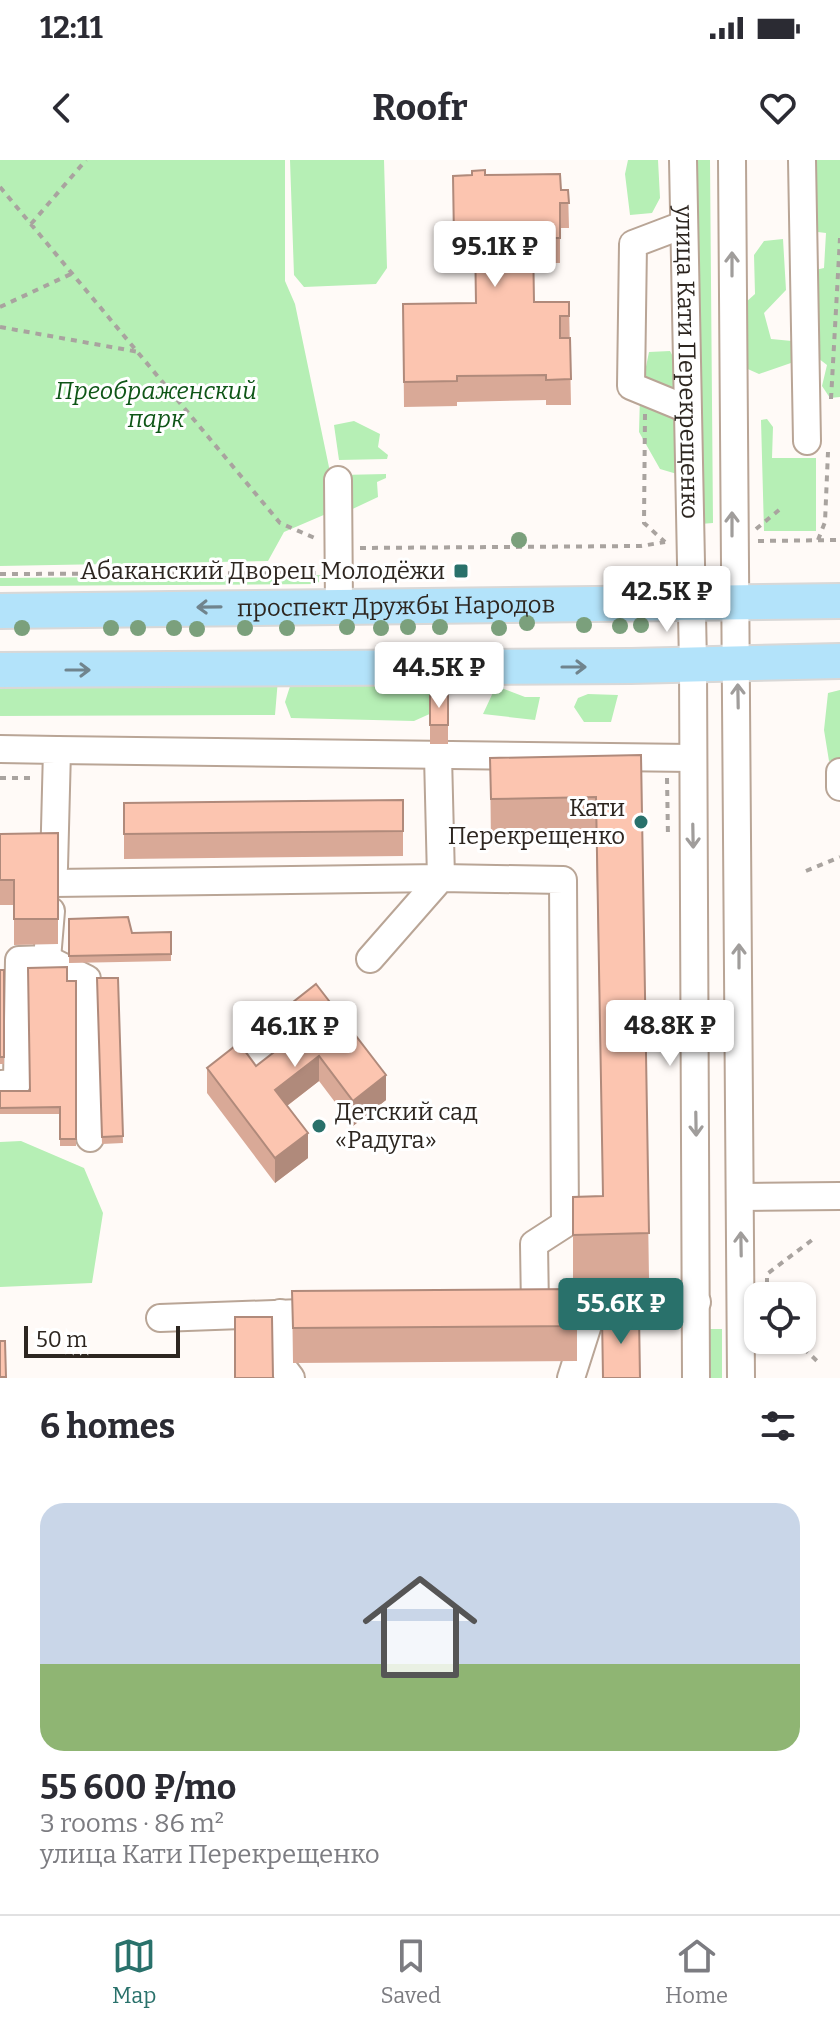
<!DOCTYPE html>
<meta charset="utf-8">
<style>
:root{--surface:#fff;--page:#f2f2f3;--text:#2b2b33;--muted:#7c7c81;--line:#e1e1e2;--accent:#29716b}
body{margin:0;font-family:Bitter,serif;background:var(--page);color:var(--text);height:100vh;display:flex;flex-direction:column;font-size:30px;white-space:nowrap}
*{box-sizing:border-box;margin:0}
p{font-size:26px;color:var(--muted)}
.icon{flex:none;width:44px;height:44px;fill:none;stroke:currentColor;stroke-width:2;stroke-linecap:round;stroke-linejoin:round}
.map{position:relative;height:1218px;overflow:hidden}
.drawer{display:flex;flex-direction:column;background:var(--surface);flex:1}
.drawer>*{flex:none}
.tools{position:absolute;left:744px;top:1122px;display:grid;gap:16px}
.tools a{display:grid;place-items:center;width:72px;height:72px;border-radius:16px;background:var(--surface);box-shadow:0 2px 6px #0004;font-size:40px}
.scale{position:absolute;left:24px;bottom:20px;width:156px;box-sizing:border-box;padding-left:8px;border:4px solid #2d2620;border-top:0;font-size:22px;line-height:28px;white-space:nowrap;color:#2d2620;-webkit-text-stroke:6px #fff;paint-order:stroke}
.price{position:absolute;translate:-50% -68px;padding:0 18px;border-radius:8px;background:#fff;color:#222;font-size:26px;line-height:52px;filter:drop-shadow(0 2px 4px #0008)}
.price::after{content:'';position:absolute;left:50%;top:48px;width:24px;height:18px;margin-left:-12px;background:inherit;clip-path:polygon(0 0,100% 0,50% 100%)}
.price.on{background:var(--accent);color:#fff}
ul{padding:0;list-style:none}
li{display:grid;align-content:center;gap:16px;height:424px;padding:0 40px}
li+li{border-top:2px solid var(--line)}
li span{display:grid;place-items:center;height:248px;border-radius:24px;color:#555}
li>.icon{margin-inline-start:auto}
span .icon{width:144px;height:144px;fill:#fffc;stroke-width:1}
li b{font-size:34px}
h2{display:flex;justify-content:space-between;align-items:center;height:96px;padding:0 40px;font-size:34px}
.status{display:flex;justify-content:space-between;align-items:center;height:56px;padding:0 40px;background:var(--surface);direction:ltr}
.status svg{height:22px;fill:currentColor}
header{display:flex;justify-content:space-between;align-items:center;height:104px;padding:0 40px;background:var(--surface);font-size:36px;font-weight:700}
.dock{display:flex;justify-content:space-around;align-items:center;height:112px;border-top:2px solid var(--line);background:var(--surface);font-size:22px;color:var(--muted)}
.dock a{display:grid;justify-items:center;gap:4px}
.dock .on{color:var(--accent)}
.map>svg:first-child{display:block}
</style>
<div class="status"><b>12:11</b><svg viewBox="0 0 49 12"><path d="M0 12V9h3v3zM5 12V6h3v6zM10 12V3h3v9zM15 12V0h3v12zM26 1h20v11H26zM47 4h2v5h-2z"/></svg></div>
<header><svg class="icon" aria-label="back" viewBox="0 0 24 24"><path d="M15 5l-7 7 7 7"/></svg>Roofr<svg class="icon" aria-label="heart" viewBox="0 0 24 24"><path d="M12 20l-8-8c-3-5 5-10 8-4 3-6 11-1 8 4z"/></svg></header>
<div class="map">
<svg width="840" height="1218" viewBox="0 0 840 1218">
<rect width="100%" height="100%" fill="#fffaf7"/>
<path fill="#b6efb5" d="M0,0H285V121L295,144L330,312L326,354L284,372L268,401L0,406Z
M290,0H384L387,108L376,124L304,127L294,115Z
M628,0H658L660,38L652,53L630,55L625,14Z
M697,0H710L713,363L700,364Z
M814,0H840V237L830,238L822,226L827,205L814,195L759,214L741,206L736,151L755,134L754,95L764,81L783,79L786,130L764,153L771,179L792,181L806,112L824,108L826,73L801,70Z
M670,191L678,206L677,314L660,309L639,272L640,236L649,192Z
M767,259L773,267L772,298H816V371H764L761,260Z
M354,261L380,274L378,287L388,295L387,299L339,300L334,265Z
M386,314V318L377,322L378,337L344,353L341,315Z
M324,415L317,424L0,426V418Z
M438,516L434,552L414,561L291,558L285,542L292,520Z
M278,519L275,555L0,556V521Z
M496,526L525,537H540L535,560L483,554Z
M840,530V599L829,601L824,570L828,533Z
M588,534L618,535L611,562H584L574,547L578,538Z
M21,981L84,1008L103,1053L92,1123L0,1127V982Z
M710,1169H722V1218H710Z"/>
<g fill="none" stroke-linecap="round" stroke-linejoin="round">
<g stroke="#b9a596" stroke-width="30">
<g id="minor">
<path id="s1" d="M683,0L693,504L696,1218"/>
<path d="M732,0L741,1218"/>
<path d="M802,0L807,281"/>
<path d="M683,65L633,84L631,226L687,249"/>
<path d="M338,320L339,445"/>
<path d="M0,589L57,590L54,708"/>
<path d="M57,590L692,598"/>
<path d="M840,612V627"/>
<path d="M53,723L441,718L438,596"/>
<path d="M47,799L87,819L90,978"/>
<path d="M370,799L441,718L563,720L565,1064L534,1084L535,1148"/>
<path d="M0,924L17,923L19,800L47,799L51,751"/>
<path d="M740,1037L840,1036"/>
<path d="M543,1148L697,1142"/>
<path d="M280,1153L282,1206L291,1218"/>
<path d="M160,1158L328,1152"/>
<path d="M571,1218L594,1146"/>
</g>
</g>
<g stroke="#d9d8d7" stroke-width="38">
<g id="major">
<path id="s2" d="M0,451L840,441"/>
<path d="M0,510L631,506L840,501"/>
</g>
</g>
<path stroke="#a9a39f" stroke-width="4" stroke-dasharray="6 6" stroke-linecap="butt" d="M0,27L280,363L317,379
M31,64L86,0
M0,147L73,113
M0,167L139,192
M831,239L840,78
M645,254L644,363L665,382
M756,369L779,350
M818,380L825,362L828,292
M758,381L840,380
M360,388L641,386L665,382
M0,414L316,413
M0,618H34
M667,618L668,677
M806,711L840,697
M767,1136V1114L816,1077
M795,1180L817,1201"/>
<use href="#minor" stroke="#fff" stroke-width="26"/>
<use href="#major" stroke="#b3e3fa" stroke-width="34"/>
</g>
<g fill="#7ba07c">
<circle cx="519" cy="380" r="8"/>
<circle cx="527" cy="463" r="8"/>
<circle cx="584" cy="465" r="8"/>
<circle cx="641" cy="465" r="8"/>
<circle cx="620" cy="466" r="8"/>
<circle cx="347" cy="467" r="8"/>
<circle cx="408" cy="467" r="8"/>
<circle cx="440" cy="467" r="8"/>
<circle cx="22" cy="468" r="8"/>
<circle cx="111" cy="468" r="8"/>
<circle cx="138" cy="468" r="8"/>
<circle cx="174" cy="468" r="8"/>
<circle cx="245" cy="468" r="8"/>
<circle cx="287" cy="468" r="8"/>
<circle cx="381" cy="468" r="8"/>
<circle cx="499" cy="468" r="8"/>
<circle cx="197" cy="469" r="8"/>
</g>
<path fill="#d9a997" d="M485,15L561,30H568L569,68H560V103H533L534,142H569L571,245H546V240L457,242V246L404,247L403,144L475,143V104H454L453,16Z
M430,536H448V584H430Z
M641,595L649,1118L573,1120V1037L603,1036L596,682L491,684L490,598Z
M403,640V696L124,699V643Z
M58,673V784L14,785V745H0V674Z
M69,759L132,773L171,772V801L69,803Z
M0,810H4V904H0Z
M97,818H118L123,983L102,984Z
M67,821H76V986H60V954H0V931H30Z
M283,850L386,940L353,966L319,921L287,946L308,998L275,1023L207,933V908L256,906L288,882L283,875Z
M577,1129V1201L293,1203L292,1131Z"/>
<path fill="#b08a7b" d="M319,896V921L275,955V930Z
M386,915V940L353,966V941Z
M308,973V998L275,1023V998Z"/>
<path fill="#fcc5b0" stroke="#b08a7b" stroke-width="2" d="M485,10V15L560,14L561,30H568L569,43H560V78H533L534,142H569V156H560V178H570L571,219L546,220V215L457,216V221L404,222L403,144L476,143L475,78L454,79L453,16L472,15V11Z
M430,536H448V565H430Z
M641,595L649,1073L573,1075V1037L603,1036L596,637L491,639L490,598Z
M403,640V671L124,674V643Z
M58,673V759H14V720H0V674Z
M128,757L132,773L171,772V794L69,796V759Z
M67,807V821H76V979H60V947L0,948V931H30L28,808Z
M0,810H4V897H0Z
M97,818H118L123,976L102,977Z
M316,824L386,915L353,941L319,896L275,930L308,973L275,998L207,908L239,883L256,906L300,872L283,850Z
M577,1129V1166L293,1168L292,1131Z
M602,1155H639L640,1218H603Z
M235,1157H272L273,1218H235Z
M0,1181H5L6,1217H0Z"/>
<defs><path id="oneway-shaft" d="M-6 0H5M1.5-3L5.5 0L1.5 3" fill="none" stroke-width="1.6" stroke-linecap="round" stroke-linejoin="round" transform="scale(2)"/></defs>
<g stroke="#a09d9b">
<use href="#oneway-shaft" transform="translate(732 104) rotate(-90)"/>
<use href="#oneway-shaft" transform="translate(732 364) rotate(-90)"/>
<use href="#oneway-shaft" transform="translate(738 536) rotate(-91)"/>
<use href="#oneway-shaft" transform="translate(693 676) rotate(89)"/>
<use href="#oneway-shaft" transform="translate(739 796) rotate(-90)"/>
<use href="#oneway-shaft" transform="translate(696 964) rotate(89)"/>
<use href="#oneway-shaft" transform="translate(741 1084) rotate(-91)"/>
</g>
<g stroke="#70848d">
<use href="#oneway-shaft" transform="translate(209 447) rotate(179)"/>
<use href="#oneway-shaft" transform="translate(574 507)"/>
<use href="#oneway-shaft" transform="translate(78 510)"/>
</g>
<g fill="#29716b" stroke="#fff" stroke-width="3">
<rect x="453" y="403" width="16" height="16" rx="4"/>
<circle cx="641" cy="662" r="8"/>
<circle cx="319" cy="966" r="8"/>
</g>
<g text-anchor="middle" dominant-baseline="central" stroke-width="6" stroke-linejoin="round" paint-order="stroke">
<g font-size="24" fill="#2d2620" stroke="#fff">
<text stroke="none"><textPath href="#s1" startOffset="202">улица Кати Перекрещенко</textPath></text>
<text stroke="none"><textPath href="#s2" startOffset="396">проспект Дружбы Народов</textPath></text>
</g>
<g font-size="24" font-style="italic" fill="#0f5617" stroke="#fff">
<text x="156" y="231">Преображенский<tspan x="156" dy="28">парк</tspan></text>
</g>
<g font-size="24" fill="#2d2620" stroke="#fff" text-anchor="end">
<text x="445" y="411">Абаканский Дворец Молодёжи</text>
<text x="625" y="648">Кати<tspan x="625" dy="28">Перекрещенко</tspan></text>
<text x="335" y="952" text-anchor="start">Детский сад<tspan x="335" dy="28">«Радуга»</tspan></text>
</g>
</g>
</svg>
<div class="tools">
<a><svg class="icon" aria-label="locate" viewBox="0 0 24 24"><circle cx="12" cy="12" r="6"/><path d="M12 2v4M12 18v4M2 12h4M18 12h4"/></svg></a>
</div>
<div class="scale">50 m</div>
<b class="price" style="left:495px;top:129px">95.1K ₽</b>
<b class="price" style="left:667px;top:474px">42.5K ₽</b>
<b class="price" style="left:439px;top:550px">44.5K ₽</b>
<b class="price" style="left:670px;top:908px">48.8K ₽</b>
<b class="price" style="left:295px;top:909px">46.1K ₽</b>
<b class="price on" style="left:621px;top:1186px">55.6K ₽</b>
</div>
<section class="drawer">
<h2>6 homes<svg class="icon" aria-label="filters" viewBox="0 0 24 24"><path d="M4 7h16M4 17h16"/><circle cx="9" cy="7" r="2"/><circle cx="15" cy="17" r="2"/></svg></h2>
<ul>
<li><span style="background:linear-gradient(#c9d6e8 65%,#8fb573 0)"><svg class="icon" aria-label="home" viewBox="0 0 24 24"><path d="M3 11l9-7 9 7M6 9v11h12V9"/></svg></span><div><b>55 600 ₽/mo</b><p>3 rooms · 86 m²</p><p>улица Кати Перекрещенко</p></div></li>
</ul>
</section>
<nav class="dock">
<a class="on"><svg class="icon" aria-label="map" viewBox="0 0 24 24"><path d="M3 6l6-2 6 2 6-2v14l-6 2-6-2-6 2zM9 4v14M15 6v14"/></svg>Map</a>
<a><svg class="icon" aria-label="saved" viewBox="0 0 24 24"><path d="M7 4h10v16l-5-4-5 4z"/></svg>Saved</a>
<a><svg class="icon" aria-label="home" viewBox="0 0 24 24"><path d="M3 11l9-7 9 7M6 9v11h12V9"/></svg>Home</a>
</nav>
